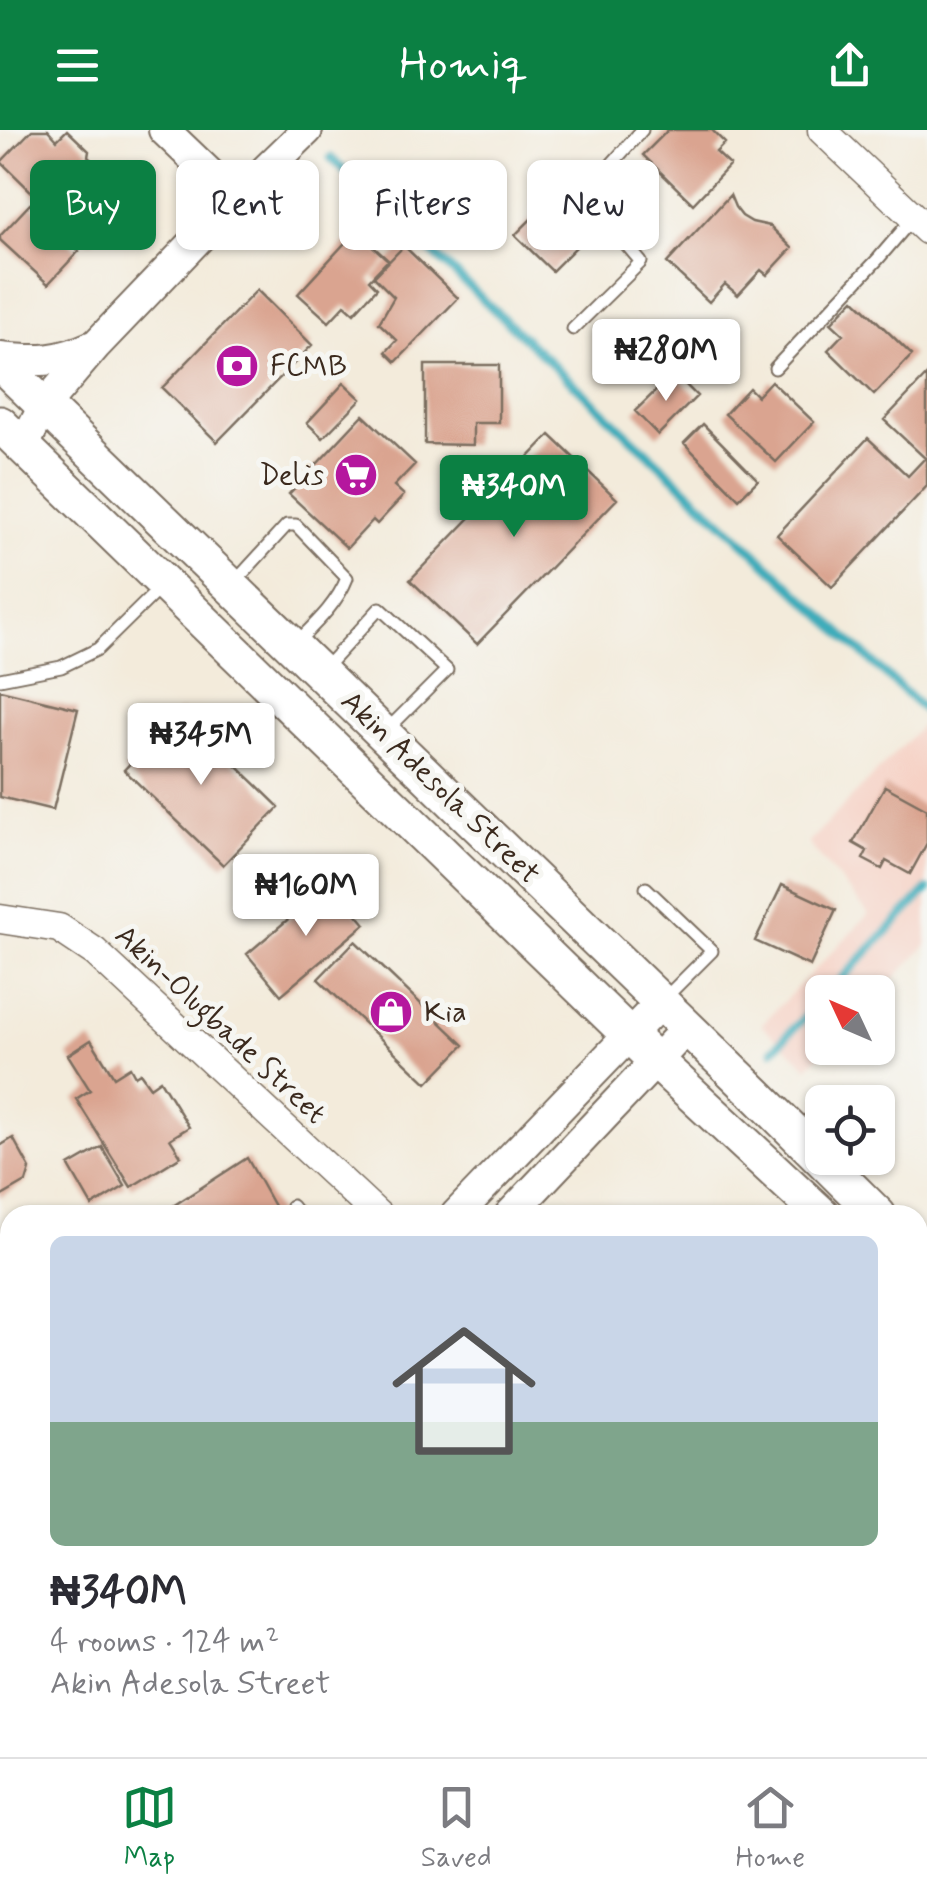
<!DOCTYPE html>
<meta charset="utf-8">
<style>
:root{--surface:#fff;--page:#f2f2f3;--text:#2b2b33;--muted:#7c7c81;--line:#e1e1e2;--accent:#0b8043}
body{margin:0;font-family:Mynerve,sans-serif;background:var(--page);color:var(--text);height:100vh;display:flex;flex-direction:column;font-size:38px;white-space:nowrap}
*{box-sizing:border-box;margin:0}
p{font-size:32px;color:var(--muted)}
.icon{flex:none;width:55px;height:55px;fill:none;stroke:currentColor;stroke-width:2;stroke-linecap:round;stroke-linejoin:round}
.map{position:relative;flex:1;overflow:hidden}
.sheet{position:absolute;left:0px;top:1075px;width:928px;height:552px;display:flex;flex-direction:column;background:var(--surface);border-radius:30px 30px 0 0;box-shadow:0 2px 8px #0004}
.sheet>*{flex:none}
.hud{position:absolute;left:30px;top:30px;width:868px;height:90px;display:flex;gap:20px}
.needle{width:65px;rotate:314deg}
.fabs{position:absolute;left:805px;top:845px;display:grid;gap:20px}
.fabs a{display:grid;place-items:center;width:90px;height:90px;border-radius:15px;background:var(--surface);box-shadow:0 2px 8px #0004;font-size:50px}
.price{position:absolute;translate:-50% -85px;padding:0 22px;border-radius:10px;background:#fff;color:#222;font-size:32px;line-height:65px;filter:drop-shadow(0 2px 5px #0008)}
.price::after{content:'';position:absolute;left:50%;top:60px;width:30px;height:22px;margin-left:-15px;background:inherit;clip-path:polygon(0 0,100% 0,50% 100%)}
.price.active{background:var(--accent);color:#fff}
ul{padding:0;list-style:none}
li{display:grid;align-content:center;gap:20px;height:530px;padding:0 50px}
li span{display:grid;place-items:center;height:310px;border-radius:15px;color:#555}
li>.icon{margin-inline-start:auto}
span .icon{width:180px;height:180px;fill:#fffc;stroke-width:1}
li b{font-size:42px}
.chip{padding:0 35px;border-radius:15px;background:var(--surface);box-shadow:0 2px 8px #0004;font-size:35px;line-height:90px}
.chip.active{background:var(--accent);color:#fff}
header{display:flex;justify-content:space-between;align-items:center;height:130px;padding:0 50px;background:var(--accent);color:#fff;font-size:45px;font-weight:600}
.tabs{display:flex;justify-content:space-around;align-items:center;height:140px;border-top:2px solid var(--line);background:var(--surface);font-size:28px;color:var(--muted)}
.tabs a{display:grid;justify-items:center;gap:5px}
.tabs .active{color:var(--accent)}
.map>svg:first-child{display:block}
</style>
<header><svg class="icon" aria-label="menu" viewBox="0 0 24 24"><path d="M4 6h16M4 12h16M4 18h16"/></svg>Homiq<svg class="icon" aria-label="share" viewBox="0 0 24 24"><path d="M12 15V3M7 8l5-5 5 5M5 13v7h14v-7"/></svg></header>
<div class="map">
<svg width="927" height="1627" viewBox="0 0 927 1627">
<defs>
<pattern id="industrial-grid" width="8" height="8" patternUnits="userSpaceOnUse" patternTransform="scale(2.5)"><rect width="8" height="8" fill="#d1bfbf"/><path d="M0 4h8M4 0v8" fill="none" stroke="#b4a4a4"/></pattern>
</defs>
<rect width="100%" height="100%" fill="#f6f6f2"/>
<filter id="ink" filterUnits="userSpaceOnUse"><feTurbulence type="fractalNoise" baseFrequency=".01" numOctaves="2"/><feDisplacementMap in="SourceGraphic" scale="20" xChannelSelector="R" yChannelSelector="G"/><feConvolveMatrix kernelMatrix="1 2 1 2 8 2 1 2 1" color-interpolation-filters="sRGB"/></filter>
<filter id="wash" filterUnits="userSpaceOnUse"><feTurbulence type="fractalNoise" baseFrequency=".0048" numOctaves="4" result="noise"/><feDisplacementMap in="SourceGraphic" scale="40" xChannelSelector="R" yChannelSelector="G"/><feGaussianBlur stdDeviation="2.25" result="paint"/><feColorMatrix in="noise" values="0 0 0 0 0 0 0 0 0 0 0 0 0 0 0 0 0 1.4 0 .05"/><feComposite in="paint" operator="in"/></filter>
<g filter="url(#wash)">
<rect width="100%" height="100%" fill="#f3ebdb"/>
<path fill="#f6d1c5" d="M921,596L927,602V815L878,865V862H822V918H827L808,937L761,895L869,784L808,713Z"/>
<path fill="url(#industrial-grid)" d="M918,1608L927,1617V1627H520L510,1618H918Z"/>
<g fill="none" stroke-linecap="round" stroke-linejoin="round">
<path stroke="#3dacba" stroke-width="9" d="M331,28L927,583
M829,862L927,760
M773,920L822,869"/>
</g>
<g id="blocks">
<path fill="#daa490" d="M32,0H48L57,10L67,0L89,21L88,27L125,61V76L91,112L54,78L49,79L1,32Z
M668,0H712L725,13L716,22L730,35L693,74L643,25Z
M559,61L596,97L552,141L515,105Z
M730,65L735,77L742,86L752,92L770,96L792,118L767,145L761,140L738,165L725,154L709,172L667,133Z
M30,74L79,121L48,154L0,110V106Z
M356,101L388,130L369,150L377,158L354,183L345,175L329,192L298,164Z
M404,116L458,168L396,232L386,222L397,210L379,193L394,167L374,147Z
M257,160L312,215L217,312L162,258Z
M854,169L912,225L874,265L828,220L843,204L831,193Z
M425,235H499V293H473V315L425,314Z
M674,243L697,266L658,305L635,281Z
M927,245V356L832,457L777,405L868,308L908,346L925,328L884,290Z
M771,251L814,292L776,332L725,284L749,258L757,266Z
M344,253L361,269L323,308L307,293Z
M363,285L415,334L394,356L404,365L377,394L373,390L347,418L289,364Z
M703,294L758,350L739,369L684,313Z
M550,305L617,369L477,514L410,450Z
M0,560L78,579L53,680L0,667Z
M180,581L279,677L223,735L124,640Z
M885,656L927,679V713L910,744L886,731L882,739L863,729L867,721L853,713Z
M331,753L365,794L281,865L247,824Z
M782,755L836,780L810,836L755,811Z
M355,811L464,915L427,953L318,849Z
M91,910L114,947L130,937L135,946L140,943L150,957L160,950L189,997L170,1009L181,1026L131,1057L76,969L90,960L68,925Z
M13,1008L30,1039L26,1052L0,1067V1016Z
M102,1017L125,1056L92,1076L69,1036Z
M247,1028L279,1085H174L170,1078Z
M0,1255L10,1272V1375L5,1378L0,1369Z"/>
</g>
</g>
<g filter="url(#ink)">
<use href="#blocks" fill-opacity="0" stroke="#7b6e60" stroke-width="2.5"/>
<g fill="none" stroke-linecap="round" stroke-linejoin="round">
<g stroke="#7b6e60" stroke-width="15">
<path id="service" d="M573,199L641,132L584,65L642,0
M775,238L878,129L914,87
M233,454L287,395H296L347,448C337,474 315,494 296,513
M323,540L380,478L447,540L386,601
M0,549L61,537L98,519L162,456
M646,758L712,821L664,869
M292,1076L299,1085
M145,1618L155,1627
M791,1618C804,1627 815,1625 829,1618
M890,1618L900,1627"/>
</g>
<g stroke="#7b6e60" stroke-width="31">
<path id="tertiary" d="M822,0L927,100
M0,789L59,798L95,822L378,1085"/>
</g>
<g stroke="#7b6e60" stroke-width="34">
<path id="secondary" d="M164,0L236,69
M0,228C39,232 58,232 93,216
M23,317L44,276L96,215L236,69L307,0
M456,1085L661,872
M510,1085L687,898
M0,1485L10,1478
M0,1529L10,1523"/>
</g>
<g stroke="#7b6e60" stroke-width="39">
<path id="primary" d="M0,233L758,966L878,1085
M0,294L656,931L822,1085
M918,1122L927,1130
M918,1174L927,1183"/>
</g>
<use href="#service" stroke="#fff" stroke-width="11"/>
<use href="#tertiary" stroke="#fff" stroke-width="28"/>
<use href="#secondary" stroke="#fff" stroke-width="30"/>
<use href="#primary" stroke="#fff" stroke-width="35"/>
</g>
</g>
<defs>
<g id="bank-disc" transform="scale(2.25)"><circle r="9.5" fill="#b5179e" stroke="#f6f6f2"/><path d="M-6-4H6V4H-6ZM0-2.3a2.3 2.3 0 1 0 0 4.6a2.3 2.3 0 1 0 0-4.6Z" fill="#fff"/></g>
<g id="supermarket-disc" transform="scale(2.25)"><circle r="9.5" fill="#b5179e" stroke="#f6f6f2"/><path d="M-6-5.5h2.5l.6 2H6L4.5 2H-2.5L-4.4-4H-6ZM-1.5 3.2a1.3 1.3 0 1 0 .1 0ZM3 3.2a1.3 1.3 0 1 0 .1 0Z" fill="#fff"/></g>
<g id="shop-disc" transform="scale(2.25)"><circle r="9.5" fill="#b5179e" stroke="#f6f6f2"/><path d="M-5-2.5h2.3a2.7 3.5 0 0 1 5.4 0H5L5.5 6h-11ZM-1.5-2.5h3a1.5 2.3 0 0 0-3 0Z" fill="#fff"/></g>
</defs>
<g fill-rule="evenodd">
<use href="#bank-disc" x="237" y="236"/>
<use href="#supermarket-disc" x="356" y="345"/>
<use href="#shop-disc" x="391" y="882"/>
</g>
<g text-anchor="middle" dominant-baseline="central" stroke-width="10" stroke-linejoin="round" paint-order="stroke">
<g font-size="30" fill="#3b2a1e" stroke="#f6f6f2" text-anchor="start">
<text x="270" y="236">FCMB</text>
<text x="324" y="345" text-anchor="end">Delis</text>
<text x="424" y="882">Kia</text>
</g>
<g font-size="30" fill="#3b2a1e" stroke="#f6f6f2">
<text transform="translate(440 658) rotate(44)">Akin Adesola Street</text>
<text transform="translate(220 895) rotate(43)">Akin-Olugbade Street</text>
</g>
</g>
</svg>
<div class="fabs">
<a><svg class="needle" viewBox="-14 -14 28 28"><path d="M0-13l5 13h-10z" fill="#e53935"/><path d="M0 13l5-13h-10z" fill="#7c7c81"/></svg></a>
<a><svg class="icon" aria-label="locate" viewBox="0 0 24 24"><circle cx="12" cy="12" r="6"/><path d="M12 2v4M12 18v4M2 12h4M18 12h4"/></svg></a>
</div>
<b class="price" style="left:666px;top:274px">₦280M</b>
<b class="price active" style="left:514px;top:410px">₦340M</b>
<b class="price" style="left:201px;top:658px">₦345M</b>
<b class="price" style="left:306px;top:809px">₦160M</b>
<div class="hud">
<a class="chip active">Buy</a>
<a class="chip">Rent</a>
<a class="chip">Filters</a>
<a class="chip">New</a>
</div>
<section class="sheet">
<ul>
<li><span style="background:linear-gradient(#c9d6e8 60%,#7fa58c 0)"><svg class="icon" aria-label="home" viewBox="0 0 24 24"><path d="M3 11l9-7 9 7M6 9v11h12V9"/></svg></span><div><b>₦340M</b><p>4 rooms · 124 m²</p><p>Akin Adesola Street</p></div></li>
</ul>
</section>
</div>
<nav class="tabs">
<a class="active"><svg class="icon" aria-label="map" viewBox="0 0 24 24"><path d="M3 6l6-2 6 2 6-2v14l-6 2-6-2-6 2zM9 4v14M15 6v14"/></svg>Map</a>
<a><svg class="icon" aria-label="saved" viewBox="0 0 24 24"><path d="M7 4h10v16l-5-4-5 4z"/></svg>Saved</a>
<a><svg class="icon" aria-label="home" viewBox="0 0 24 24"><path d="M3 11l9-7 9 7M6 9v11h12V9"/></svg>Home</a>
</nav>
